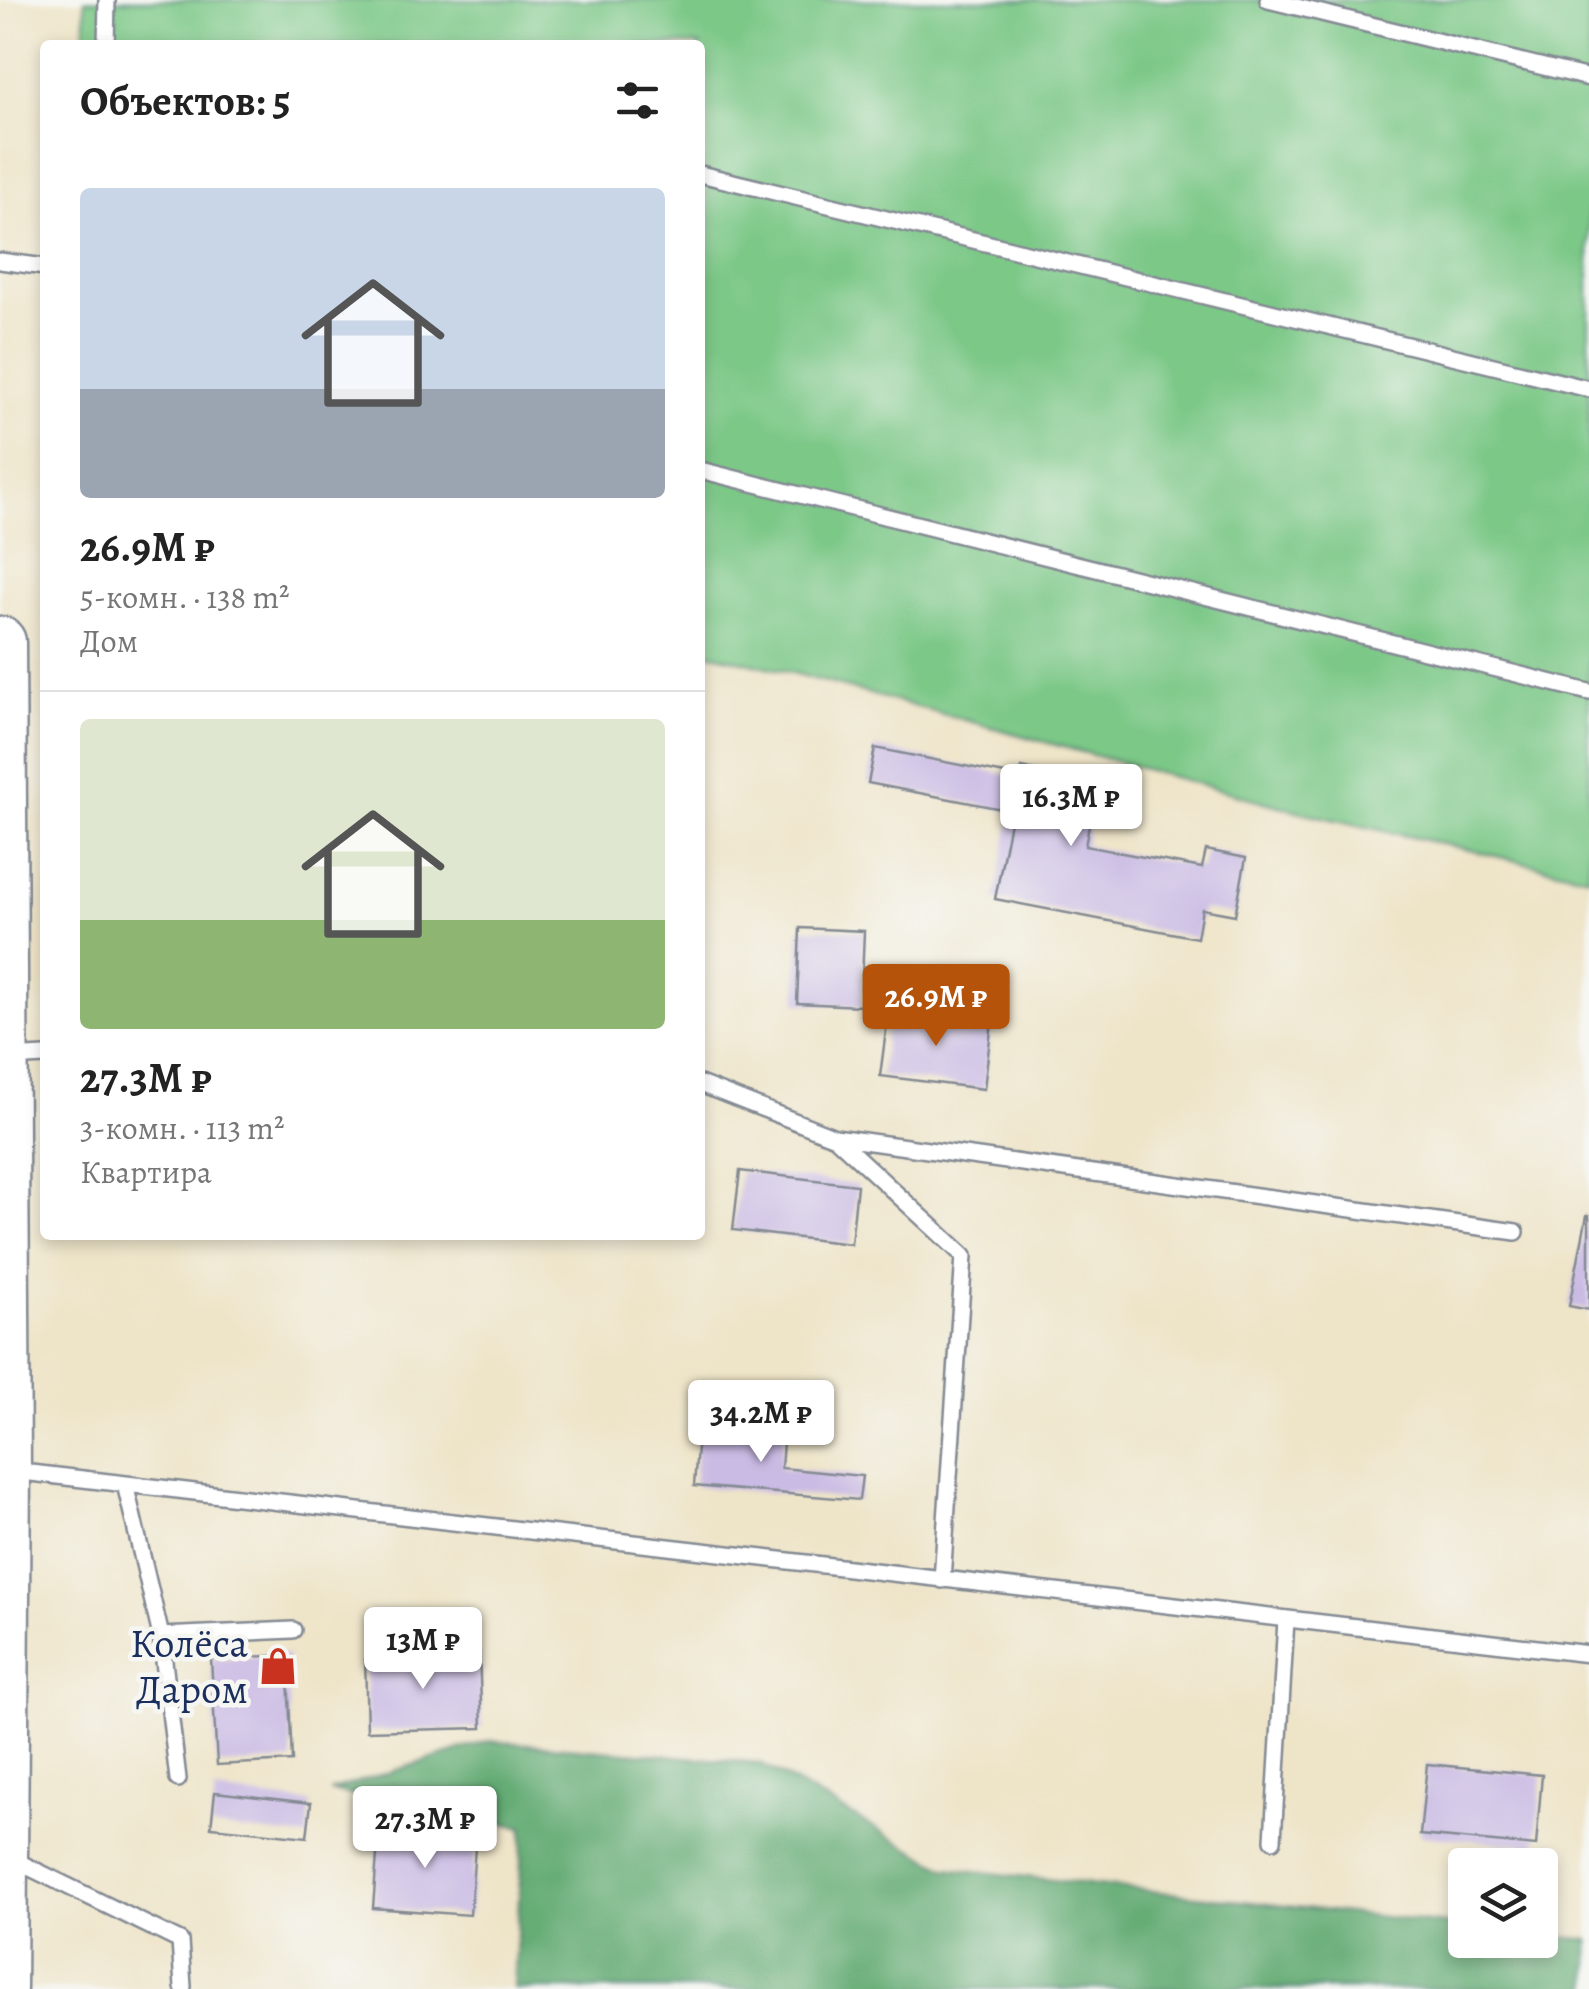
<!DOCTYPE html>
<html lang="ru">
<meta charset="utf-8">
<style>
:root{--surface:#fff;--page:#f6f6f6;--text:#222;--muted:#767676;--line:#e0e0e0;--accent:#b45309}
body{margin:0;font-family:Alegreya,serif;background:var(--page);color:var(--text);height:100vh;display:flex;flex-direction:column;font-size:38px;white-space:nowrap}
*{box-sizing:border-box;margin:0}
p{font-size:32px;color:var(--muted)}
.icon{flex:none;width:55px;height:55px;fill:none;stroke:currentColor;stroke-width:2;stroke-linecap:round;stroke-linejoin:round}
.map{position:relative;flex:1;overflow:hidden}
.side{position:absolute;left:40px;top:40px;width:665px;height:1200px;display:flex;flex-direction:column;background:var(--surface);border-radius:10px;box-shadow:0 5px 15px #0003}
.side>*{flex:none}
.controls{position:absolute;left:1448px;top:1848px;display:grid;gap:20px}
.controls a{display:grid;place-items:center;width:110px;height:110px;border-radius:10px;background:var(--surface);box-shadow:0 5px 15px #0003;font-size:50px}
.price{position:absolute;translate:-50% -85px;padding:0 22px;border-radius:10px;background:#fff;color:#222;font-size:32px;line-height:65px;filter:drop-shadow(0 2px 5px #0008)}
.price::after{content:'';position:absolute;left:50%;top:60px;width:30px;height:22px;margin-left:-15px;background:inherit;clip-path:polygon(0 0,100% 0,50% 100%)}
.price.on{background:var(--accent);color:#fff}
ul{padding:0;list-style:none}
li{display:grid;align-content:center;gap:20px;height:530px;padding:0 40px}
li+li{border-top:2px solid var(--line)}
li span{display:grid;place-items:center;height:310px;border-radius:10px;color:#555}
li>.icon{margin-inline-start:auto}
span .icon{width:180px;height:180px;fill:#fffc;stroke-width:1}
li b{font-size:42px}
h2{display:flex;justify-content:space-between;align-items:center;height:120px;padding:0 40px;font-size:42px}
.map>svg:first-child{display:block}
</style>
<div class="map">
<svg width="1589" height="1989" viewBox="0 0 1589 1989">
<rect width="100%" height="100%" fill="#f6f6f2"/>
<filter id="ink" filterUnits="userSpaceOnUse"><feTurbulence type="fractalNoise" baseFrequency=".01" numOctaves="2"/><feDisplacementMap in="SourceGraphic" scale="20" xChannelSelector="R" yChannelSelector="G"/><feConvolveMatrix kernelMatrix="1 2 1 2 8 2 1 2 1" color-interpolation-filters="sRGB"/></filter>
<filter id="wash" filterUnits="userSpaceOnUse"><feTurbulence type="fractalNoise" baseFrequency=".0048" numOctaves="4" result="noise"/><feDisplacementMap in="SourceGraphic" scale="40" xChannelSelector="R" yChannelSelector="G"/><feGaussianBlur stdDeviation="2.25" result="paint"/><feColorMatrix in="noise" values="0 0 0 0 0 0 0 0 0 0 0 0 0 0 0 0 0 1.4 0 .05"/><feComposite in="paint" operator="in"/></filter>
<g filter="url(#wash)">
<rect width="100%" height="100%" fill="#eee4c8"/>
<path fill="#7cc887" stroke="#4c7c72" stroke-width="2.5" d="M85,0H1589V877L1305,813L793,673L700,651V45H85Z"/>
<path fill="#65ac74" stroke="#406e69" stroke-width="2.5" d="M489,1741L759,1763L946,1868L1465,1926V1940H1540V1935L1589,1940V1989H514L523,1827L330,1791Z"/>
<g id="blocks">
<path fill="#cabbe4" d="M875,748L1020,777L1022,768L1097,783L1085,846L1202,868L1206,850L1246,858L1235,915L1202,909L1197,938L995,899L1012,811L868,783Z
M800,928L864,931L861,1006L797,1003Z
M889,1008L992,1021L984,1089L880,1076Z
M740,1171L857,1185L851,1244L733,1230Z
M1587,1215H1589V1310L1569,1306Z
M699,1422L784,1430L781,1468L862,1476L859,1500L694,1486Z
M479,1653L482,1728L367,1731L365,1657Z
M287,1655L292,1761L217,1765L211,1659Z
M1427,1764L1542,1775L1536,1846L1420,1835Z
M215,1792L311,1803L307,1837L211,1827Z
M379,1828L476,1834L470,1915L373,1908Z"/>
</g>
</g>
<g filter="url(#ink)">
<use href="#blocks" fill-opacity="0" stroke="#848a93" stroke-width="2.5"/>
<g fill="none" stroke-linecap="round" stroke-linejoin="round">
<g stroke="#848a93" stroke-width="20">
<path id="lane" d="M1268,0L1589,78
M106,45L107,0
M700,174L1589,389
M0,261L45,267
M700,470L1589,692
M8,1058L45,1056
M700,1084L835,1137L1516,1232
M835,1137L964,1256L942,1580
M14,1471L1589,1654
M125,1484L161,1636L293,1630
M161,1636L178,1779
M1273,1840L1286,1620
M8,1857L180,1941L183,1987"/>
</g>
<g stroke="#848a93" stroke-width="55">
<path id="primary" d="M0,642L5,1470L1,1989"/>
</g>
<use href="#lane" stroke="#fff" stroke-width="15"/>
<use href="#primary" stroke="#fff" stroke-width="50"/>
</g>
</g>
<defs>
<g id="shop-bare" transform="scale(3)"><path d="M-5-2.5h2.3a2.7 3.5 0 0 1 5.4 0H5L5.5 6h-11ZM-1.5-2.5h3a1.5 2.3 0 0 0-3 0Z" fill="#c8321e" stroke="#f6f6f2" stroke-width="2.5" paint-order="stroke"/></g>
</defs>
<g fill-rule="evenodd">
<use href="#shop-bare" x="278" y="1666"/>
</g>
<g text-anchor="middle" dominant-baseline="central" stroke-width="9" stroke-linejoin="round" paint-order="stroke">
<g font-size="40" fill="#1b2f5e" stroke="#f6f6f2" text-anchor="end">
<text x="248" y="1643">Колёса<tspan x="248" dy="46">Даром</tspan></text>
</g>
</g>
</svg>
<div class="controls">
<a><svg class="icon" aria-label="layers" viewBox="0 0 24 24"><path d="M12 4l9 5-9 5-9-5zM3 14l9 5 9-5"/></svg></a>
</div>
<b class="price" style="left:1071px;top:849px">16.3M ₽</b>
<b class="price on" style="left:936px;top:1049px">26.9M ₽</b>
<b class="price" style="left:761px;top:1465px">34.2M ₽</b>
<b class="price" style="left:423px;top:1692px">13M ₽</b>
<b class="price" style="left:425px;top:1871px">27.3M ₽</b>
<section class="side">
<h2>Объектов: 5<svg class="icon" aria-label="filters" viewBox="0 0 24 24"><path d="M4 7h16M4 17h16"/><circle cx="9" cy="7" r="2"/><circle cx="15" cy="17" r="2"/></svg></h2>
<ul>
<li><span style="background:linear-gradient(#c9d6e8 65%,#9aa5b1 0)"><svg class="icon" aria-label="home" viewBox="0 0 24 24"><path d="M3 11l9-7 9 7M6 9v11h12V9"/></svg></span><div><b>26.9M ₽</b><p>5-комн. · 138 m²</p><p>Дом</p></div></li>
<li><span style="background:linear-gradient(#dfe7d0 65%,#8fb573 0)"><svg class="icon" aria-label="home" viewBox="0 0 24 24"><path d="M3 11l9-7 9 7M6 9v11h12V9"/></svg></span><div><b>27.3M ₽</b><p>3-комн. · 113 m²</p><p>Квартира</p></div></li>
</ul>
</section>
</div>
